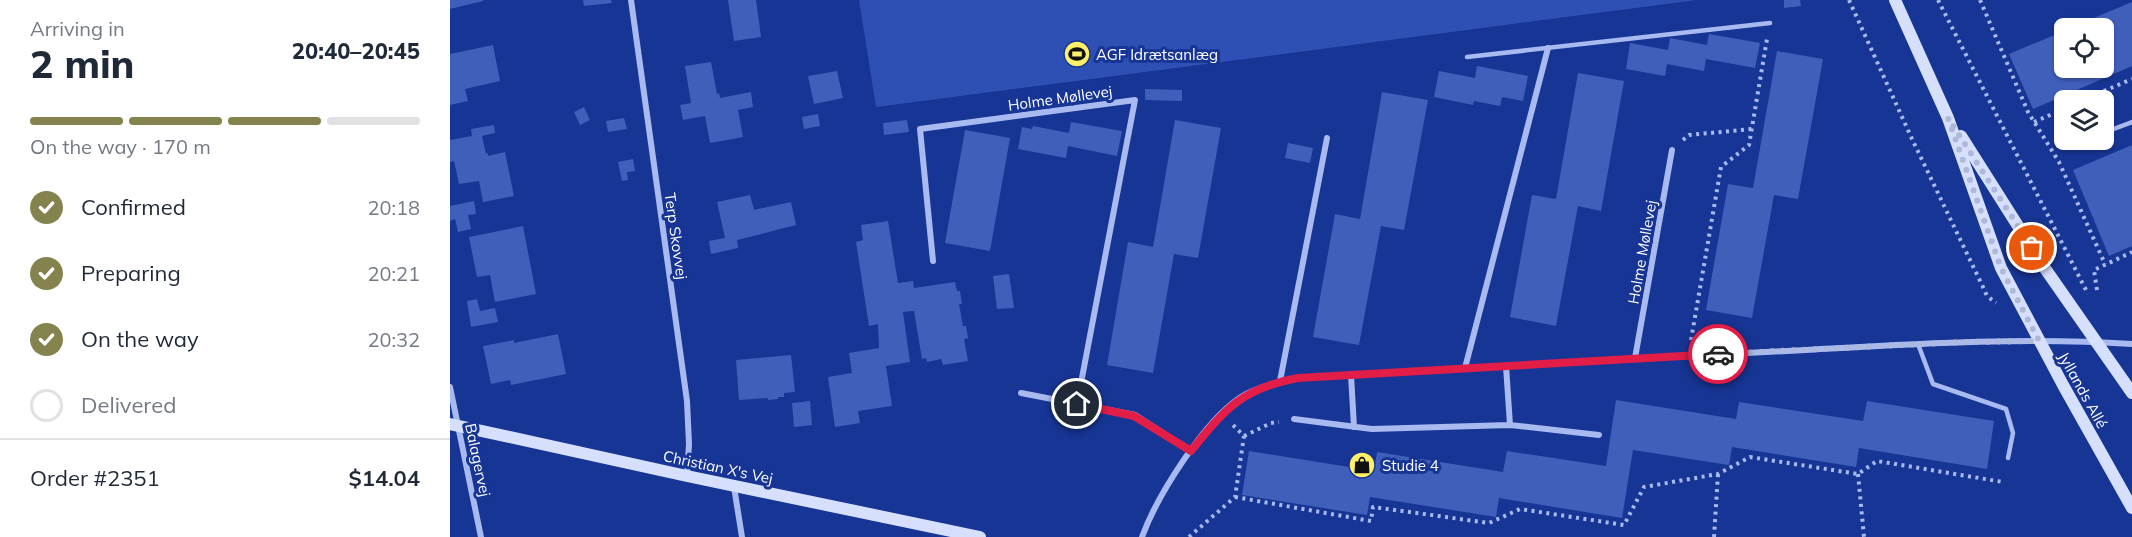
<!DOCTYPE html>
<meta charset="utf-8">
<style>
body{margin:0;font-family:Mulish,sans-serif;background:#f2f2f3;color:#1f2937;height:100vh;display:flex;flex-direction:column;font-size:22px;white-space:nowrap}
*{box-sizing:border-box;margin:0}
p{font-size:20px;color:#747a83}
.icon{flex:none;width:33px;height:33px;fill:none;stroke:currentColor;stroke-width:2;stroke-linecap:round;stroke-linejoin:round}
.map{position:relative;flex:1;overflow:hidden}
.drawer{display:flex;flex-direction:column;background:#fff;width:450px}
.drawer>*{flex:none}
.fabs{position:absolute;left:1604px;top:18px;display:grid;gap:12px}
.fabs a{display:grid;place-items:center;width:60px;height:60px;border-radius:9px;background:#fff;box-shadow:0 2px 4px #0004;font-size:30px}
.pin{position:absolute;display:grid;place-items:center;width:51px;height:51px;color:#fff;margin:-26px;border:3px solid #fff;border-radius:50%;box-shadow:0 2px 6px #0007}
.courier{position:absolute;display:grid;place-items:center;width:60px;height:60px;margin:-30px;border:4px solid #e11d48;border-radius:50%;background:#fff;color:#222;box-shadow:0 2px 8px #0007}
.overview em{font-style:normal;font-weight:800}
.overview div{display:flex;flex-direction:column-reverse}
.overview{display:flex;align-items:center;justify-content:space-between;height:102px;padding:0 30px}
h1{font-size:39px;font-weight:800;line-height:45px}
.bar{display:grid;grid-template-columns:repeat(4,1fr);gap:9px 6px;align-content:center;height:72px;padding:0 30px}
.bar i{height:8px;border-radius:4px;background:#e0e1e3}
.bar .active{background:#84834d}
.bar p{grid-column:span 4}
.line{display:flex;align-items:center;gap:15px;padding:0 30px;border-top:2px solid #e0e1e3}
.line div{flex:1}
ol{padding:0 30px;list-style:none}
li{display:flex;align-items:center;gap:18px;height:66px}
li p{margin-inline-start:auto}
li .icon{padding:6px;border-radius:50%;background:#84834d;color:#fff;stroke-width:4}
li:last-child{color:#747a83}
li i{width:33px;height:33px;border:3px solid #e0e1e3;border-radius:50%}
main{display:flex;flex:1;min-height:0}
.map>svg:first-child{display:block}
.green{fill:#2e4fb3}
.building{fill:#405fbb}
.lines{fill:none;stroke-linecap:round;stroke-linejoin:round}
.path{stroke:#a8baf0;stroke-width:4;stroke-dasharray:3 4.5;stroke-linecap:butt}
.lane{stroke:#a8baf0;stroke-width:4.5}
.street{stroke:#a8baf0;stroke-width:6}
.secondary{stroke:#d6dffb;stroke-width:12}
.done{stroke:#aeb8da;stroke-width:6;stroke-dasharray:0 10.8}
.route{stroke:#e11d48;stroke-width:8}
.labels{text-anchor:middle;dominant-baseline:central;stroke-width:6;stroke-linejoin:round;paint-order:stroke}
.poi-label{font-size:15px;fill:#fff;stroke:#173594;text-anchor:start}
.street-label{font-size:15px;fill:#fff;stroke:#173594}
</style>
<main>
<section class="drawer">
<div class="overview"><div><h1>2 min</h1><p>Arriving in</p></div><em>20:40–20:45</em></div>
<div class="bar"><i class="active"></i><i class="active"></i><i class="active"></i><i></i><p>On the way · 170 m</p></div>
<ol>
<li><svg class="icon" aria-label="check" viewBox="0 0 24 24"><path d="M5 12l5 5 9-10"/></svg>Confirmed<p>20:18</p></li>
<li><svg class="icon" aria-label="check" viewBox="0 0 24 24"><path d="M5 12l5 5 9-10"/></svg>Preparing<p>20:21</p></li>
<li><svg class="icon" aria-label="check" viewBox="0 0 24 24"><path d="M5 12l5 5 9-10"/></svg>On the way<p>20:32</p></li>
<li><i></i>Delivered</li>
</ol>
<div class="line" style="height:78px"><div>Order #2351</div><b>$14.04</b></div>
</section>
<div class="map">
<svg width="1682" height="537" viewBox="0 0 1682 537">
<rect width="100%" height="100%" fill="#173594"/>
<!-- green -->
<path class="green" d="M409 0H1247L426 107Z"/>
<!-- building -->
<path class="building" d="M0 0H33V1L0 9Z
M133 0H161L162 3 134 6Z
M278 0H306L311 37 284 41Z
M1334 0H1350L1351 6 1334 8Z
M1682 2V66L1583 109 1559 54 1614 31V68H1653V28H1620Z
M1259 34 1310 43 1305 68 1256 59 1254 71 1217 64 1215 76 1176 69 1180 43 1218 50 1220 38 1257 45Z
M43 45 50 81 15 89 18 101 0 105V54Z
M1327 51 1373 59 1348 199 1324 195 1302 318 1256 310 1278 184 1303 188Z
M261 62 267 94 269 93 270 98 301 92 303 107 288 110 293 137 260 143 255 116 233 120 230 105 241 103 235 66Z
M1027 66 1078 76 1073 101 1052 97 1050 106 1024 101 1023 105 984 97 989 71 1025 78Z
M387 71 393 98 364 104 358 76Z
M1128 73 1174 81 1151 211 1128 206 1106 326 1060 317 1082 195 1106 199Z
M695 89 732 90V101L695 100Z
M932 92 978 100 954 230 931 226 909 345 863 337 885 214 910 219Z
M134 107 140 120 130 125 124 112Z
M368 114 370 126 354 129 352 117Z
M174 118 177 129 158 132 156 121Z
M457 120 459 132 434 135 433 123Z
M725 120 771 128 748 258 724 254 703 373 657 365 678 242 703 247Z
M621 122 672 131 667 156 618 146 616 158 568 149 572 127 582 129 583 126 619 133Z
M44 125 45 133 32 136 36 154 38 153V156L55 152 64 196 33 202 29 181 9 184 4 161 0 162V140L22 136 21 129Z
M515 130 560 138 540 251 495 243Z
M838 143 863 148 860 163 835 158Z
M1682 145V246L1659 256 1623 170Z
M183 159 185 171 177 172 178 180 172 181 168 162Z
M300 195 304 210 341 202 346 225 287 240 288 248 261 254 259 241 275 238 267 202Z
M24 201 26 214 18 215 21 229 8 232 5 219 0 221V206Z
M438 221 448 283 463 281 464 288 505 282 507 291H510L512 304H509L513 326H516L518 338 514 339 518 361 493 365 491 359 477 362 476 358 472 359 464 311 453 312 460 362 436 366 442 406 408 411 410 423 385 427 378 377 402 373 399 353 429 348 428 324 419 326 406 242 413 240 411 225Z
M73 226 86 294 45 302 40 275 27 277 19 237Z
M559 274 564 308 547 309 543 276Z
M27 299 30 311 45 308 48 322 21 327 17 301Z
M108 334 116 374 61 385 60 380 41 384 33 346 64 340V343Z
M341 355 345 392 334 393V397H328V399L318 400V398L289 400 286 360Z
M1166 400 1286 419 1289 402 1413 421 1417 401 1544 421 1537 469 1409 448 1406 467 1282 447 1279 465 1183 450 1172 518 1049 498 1046 517 920 497 917 515 792 495 799 451 924 471 927 452 1053 472 1057 451 1156 466Z
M360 401 362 425 344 427 342 403Z"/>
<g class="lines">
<!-- path -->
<path class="path" d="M1399 0 1462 139 1533 287 1537 296 1546 303
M1488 0 1638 294
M1530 0 1578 112 1609 162 1655 264
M1633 100 1682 79
M1584 122 1614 109
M1233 140 1239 135 1302 129
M1647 290 1644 270 1682 252
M1241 340 1271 167 1299 145 1317 39
M794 436 821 423 829 422
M1408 474 1414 537
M785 497 921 521 923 507 1039 523 1070 509 1174 525 1194 487 1268 474 1300 457 1408 474 1427 461 1553 482
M739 537 785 497 794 436 782 424
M1264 537 1268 474"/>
<!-- lane -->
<path class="lane" d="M1017 57 1320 23
M1653 133 1682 122
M1468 344 1483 384 1556 409 1563 433 1558 458"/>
<!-- street -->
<path class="street" d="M181 0 237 401 239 444 237 476
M483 261 470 129 685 100 627 404
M1185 358 1222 150
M1056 366 1060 425
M1015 368 1098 48
M901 375 904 427
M830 381 877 138
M0 387 31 537
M571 393 685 415 741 451
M844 419 922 429 1060 425 1149 435
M284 487 292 537
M692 537C707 496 754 421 791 397 807 387 830 382 848 378 1018 368 1186 358 1356 350 1464 344 1573 337 1682 344"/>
<!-- secondary -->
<path class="secondary" d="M1445 0 1498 118 1551 268 1613 385 1682 508
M1511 136 1594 267 1682 393
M0 424 237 476 530 537"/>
</g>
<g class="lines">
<!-- done -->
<path class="done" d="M1268 354 1513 342 1589 341 1551 268 1498 118 1582 248"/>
<!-- route -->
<path class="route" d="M627 404 684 416 741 451C775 409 792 388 848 378L1268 354"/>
</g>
<!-- icons -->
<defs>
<symbol id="stadium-disc" viewBox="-11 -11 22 22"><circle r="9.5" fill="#fff167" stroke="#173594"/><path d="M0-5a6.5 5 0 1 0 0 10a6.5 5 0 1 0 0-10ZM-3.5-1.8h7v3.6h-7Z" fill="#111"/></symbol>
<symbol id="shop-disc" viewBox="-11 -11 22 22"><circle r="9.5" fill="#fff167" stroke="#173594"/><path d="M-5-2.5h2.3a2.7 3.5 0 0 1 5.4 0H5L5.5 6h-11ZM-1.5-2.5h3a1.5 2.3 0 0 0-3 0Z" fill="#111"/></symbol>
</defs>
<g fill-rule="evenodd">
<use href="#stadium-disc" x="612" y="39" width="30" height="30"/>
<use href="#shop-disc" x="897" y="450" width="30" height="30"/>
</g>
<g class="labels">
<!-- poi labels -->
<g class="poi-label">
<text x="646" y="54">AGF Idrætsanlæg</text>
<text x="932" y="465">Studie 4</text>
</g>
<!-- street labels -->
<g class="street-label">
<text transform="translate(610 98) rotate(-8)">Holme Møllevej</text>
<text transform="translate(226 236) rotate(82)">Terp Skovvej</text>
<text transform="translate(1192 252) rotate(-80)">Holme Møllevej</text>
<text transform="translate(1633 390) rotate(61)">Jyllands Allé</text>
<text transform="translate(28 460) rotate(78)">Balagervej</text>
<text transform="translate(268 467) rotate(12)">Christian X's Vej</text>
</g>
</g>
</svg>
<div class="fabs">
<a><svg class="icon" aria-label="locate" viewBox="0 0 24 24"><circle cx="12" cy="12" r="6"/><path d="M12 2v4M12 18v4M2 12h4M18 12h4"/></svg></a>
<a><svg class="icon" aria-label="layers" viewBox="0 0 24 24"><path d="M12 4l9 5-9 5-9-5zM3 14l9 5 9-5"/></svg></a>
</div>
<div class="pin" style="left:1582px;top:248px;background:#ea580c"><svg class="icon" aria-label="bag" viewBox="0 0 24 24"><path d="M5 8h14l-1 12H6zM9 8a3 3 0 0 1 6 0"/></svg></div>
<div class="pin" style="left:627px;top:404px;background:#1f2937"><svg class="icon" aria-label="home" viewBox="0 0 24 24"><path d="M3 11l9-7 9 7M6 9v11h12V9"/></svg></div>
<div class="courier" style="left:1268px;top:354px"><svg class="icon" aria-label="car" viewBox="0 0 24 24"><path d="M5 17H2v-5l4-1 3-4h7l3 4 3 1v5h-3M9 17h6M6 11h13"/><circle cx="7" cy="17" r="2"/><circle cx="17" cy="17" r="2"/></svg></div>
</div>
</main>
